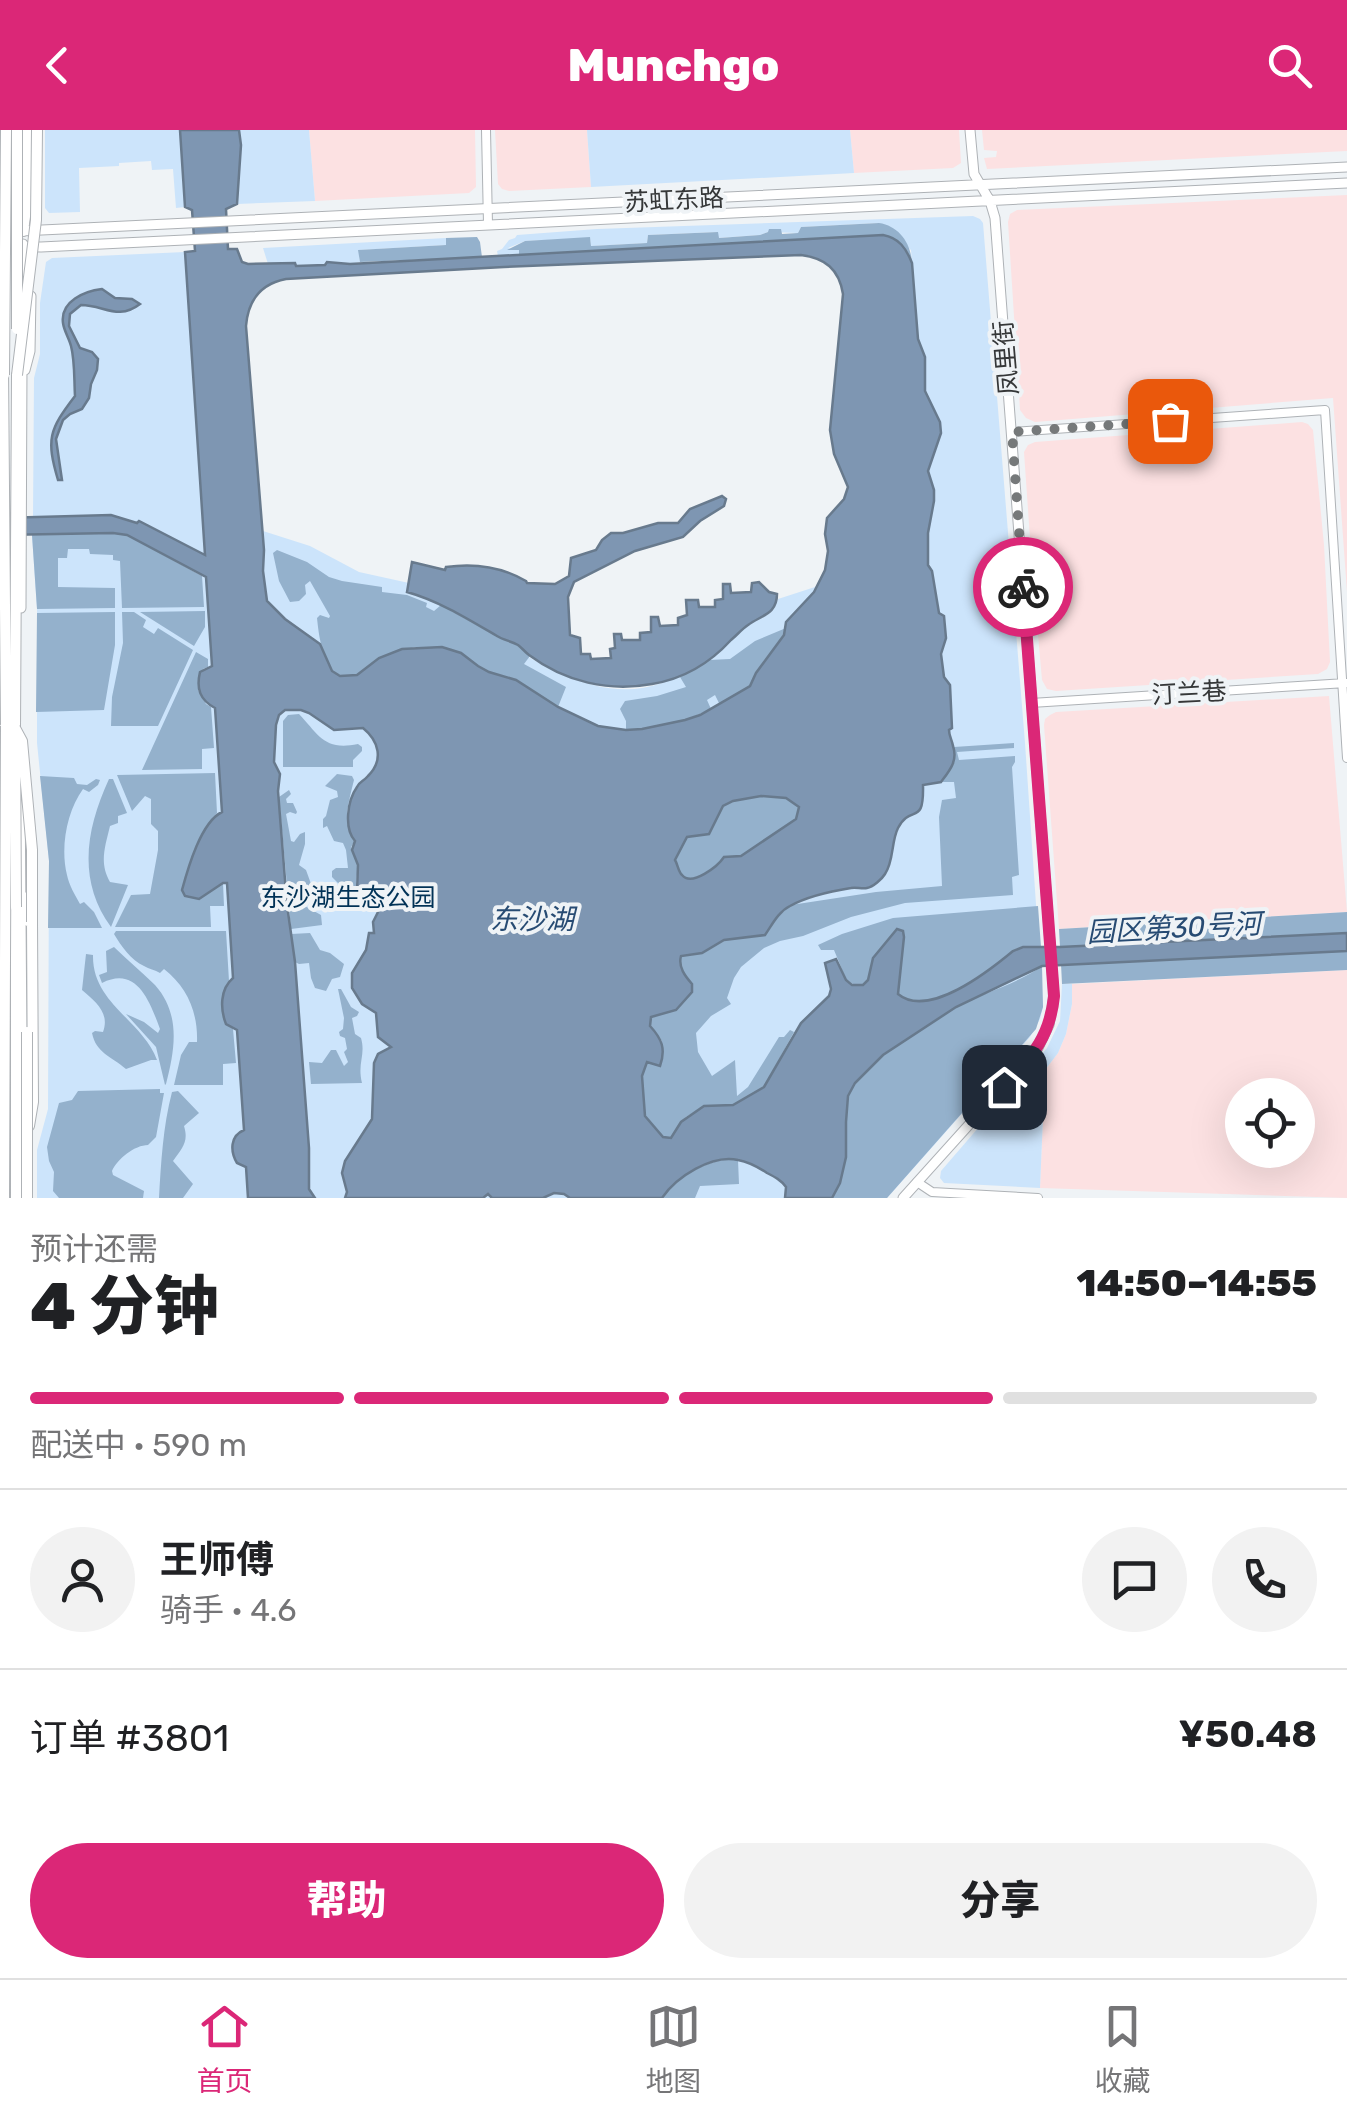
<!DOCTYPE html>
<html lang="zh">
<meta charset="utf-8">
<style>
body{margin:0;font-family:Rubik,"Noto Sans SC",sans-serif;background:#f2f2f2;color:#202124;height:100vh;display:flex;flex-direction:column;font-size:38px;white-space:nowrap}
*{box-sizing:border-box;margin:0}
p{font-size:32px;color:#757577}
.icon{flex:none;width:55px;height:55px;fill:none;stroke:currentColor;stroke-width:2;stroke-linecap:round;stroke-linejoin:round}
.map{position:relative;height:1068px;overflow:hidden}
.details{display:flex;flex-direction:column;background:#fff;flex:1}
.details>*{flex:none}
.buttons{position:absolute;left:1225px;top:948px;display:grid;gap:20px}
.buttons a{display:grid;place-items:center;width:90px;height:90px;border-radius:50%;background:#fff;box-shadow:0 10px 40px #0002;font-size:50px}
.pin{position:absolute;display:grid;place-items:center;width:85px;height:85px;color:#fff;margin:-42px;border-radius:20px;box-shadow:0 5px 15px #0006}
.courier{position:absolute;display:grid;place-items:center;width:100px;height:100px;margin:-50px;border:8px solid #db2777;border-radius:50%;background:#fff;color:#222;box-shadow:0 2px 12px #0007}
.headline em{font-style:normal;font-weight:800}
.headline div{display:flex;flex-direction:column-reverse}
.headline{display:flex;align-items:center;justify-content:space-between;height:170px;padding:0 30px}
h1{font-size:65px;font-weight:800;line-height:75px}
.bar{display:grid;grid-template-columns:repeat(4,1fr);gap:15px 10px;align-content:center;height:120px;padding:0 30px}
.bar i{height:12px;border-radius:8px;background:#e0e0e0}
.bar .selected{background:#db2777}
.bar p{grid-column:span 4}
.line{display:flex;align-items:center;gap:25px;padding:0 30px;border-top:2px solid #e0e0e0}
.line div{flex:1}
.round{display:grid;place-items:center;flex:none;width:105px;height:105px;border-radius:52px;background:#f2f2f2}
.action{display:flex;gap:20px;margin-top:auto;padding:20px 30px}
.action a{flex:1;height:115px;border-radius:60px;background:#db2777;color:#fff;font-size:40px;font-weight:800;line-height:115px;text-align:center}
.action a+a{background:#f2f2f2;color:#202124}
header{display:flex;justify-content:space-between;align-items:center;height:130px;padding:0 30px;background:#db2777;color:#fff;font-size:45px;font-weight:800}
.menu{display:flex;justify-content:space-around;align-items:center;height:140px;border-top:2px solid #e0e0e0;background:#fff;font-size:28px;color:#757577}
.menu a{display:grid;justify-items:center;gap:5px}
.menu .selected{color:#db2777}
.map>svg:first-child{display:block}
.industrial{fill:#fce1e2;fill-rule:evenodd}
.green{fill:#cce4fb}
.forest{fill:#94b1cc}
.water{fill:#7e96b2;stroke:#687a8d;stroke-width:2.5;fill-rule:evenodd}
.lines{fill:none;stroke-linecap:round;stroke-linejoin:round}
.secondary-casing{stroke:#aeb2b6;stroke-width:10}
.primary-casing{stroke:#aeb2b6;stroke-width:11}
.highway-casing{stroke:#aeb2b6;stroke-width:12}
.secondary{stroke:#fff;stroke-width:8}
.primary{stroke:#fff;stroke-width:9}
.highway{stroke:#fff;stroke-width:10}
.highway-bridge-casing{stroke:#aeb2b6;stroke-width:12;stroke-linecap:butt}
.highway-bridge{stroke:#fff;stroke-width:10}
.done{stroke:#76797a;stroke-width:10;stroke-dasharray:0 18}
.route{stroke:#db2777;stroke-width:12}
.labels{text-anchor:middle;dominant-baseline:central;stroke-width:8;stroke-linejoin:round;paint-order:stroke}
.street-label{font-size:25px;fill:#353738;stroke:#eff3f6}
.park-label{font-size:25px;fill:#013256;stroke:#eff3f6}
.water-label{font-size:28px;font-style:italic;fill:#274b73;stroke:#eff3f6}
</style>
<header><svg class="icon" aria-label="back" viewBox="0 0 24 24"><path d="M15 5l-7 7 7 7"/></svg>Munchgo<svg class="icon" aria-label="search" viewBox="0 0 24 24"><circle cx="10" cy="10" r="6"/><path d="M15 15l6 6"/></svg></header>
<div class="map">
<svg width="1347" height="1068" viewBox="0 0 1347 1068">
<rect width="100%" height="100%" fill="#eff3f6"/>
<!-- industrial -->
<path class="industrial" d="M309 0H475L476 57 469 63 315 71Z
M495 0H587L591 57 509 61 502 59 498 54Z
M850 0H959L961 33 953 38 854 43Z
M982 0H1347V21L987 39 984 28 996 27 997 21 984 20Z
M1347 65V462L1333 268 1035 292 1026 288 1020 280 1008 92 1010 84 1017 80Z
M1302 292 1308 294 1313 300 1324 415 1330 532 1327 539 1318 544 1056 561 1047 559 1042 550 1032 437 1024 322 1028 315 1035 312Z
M1329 566 1347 782 1059 799 1044 595 1045 589 1050 585 1056 582Z
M1347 840V1068L1040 1058 1045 940 1058 923 1066 904 1072 874V854ZM1242 965H1298V1020H1242Z"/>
<!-- green -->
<path class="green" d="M45 0H180L185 77 176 78 173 39 152 40 151 31 119 33V36L79 38 80 82 49 83 45 78Z
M239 0H309L315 71 237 74 241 15Z
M587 0H850L854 43 591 57Z
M973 86 980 89 983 93 1025 613 1043 877 1040 889 1030 907 887 1068H37V1020L48 979 49 731 37 613V479L32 405 206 447 263 401 310 416 359 442 409 453 408 462C488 486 572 585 662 553 678 547 694 535 709 527 723 519 732 508 744 497 753 491 763 489 771 482 776 477 775 476 778 469L815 457 821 451 918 209 911 120 879 93 801 97 798 103 768 102 760 105 718 108 717 102 648 105 647 113 591 116 590 108 525 111 508 118 519 120V125L498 126 497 121 502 119 509 110 515 108 517 105 597 99Z
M446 108V115L359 120 360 132 350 134 328 132 325 135 296 136 294 133 268 134 263 118Z
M185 122 205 426 139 391 137 393 110 385 33 387 34 248 40 224V173L46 132 52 128Z
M1062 854H1072V874L1066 904 1058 923 1045 940 1040 1058 944 1053 940 1048 941 1041 1047 918 1060 891Z"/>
<!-- forest -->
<path class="forest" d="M879 93C899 96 911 113 912 133 906 118 899 108 883 105L519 125V120H507L525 111 590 107 591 116 647 113 648 105 718 102 719 108 760 105 768 102 769 99H781L782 104 798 103 801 97Z
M477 107 480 112 482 127 360 132 358 120 446 115V108Z
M113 403 127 405 202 446 204 477 122 478 120 431 113 430V425L90 424 89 419H68L67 428H58V457L115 458V478L37 479 32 405Z
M277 420 307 432 329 447 342 451 382 457V462L407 465 427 473 426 477 434 481 441 475 502 509 516 514 530 526 524 534 566 557 558 577 516 550 489 542 477 536 461 523 442 517H414L352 547 335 544C322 529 319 507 317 488L320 485 329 488 330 486 310 451 305 455 306 464 299 471 290 472 279 451 273 423Z
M205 481V497L194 516 140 482Z
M115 482V515L104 580 36 582 37 483Z
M122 482H134L146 490 143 497 154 504 158 498 193 520 158 596H111L112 567 123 513Z
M786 498 783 505 756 543 750 556 720 575 715 565 707 570 711 579C684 592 656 599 626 600V591L620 579 625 571 657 566 686 557 680 547 709 530 730 529 755 511Z
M196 522 208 529V537L203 539 198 560 206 574 211 577 214 618 202 619V639L142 640Z
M299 584C319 605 324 621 358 614L362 617V621L353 630V637H283V591L288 585Z
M1014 613V618L957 622 959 630 1015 626V632L1012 637 1019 745 1012 747 1013 765 905 773 851 787 803 806 780 811 764 818 741 837 734 848 727 868 731 874 711 886 696 903 698 922 712 946 735 930 737 966 748 957 779 907H784L790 900 794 902 764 957 733 975 704 976 686 987 671 1008 663 1007 645 985 642 946 647 932 662 930V911L650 896 651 887 676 880 692 854C685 846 678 837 681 826L724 810 764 805 778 786 791 775 876 762 942 756 939 687 942 670 956 668 954 652H941L954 634V617Z
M215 643 217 683 206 697 195 720 212 761 223 753 224 776H210L211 797H115L131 765 150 764 158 720V701L151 694V669L145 666 132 681 117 645Z
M337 644 352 646 354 650C349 671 341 694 355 711L351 717 358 735 356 753 378 775 379 783 363 777 359 772 355 773 357 777 354 778 345 760 332 747V741L336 738H348L346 720 343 713 334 711 327 696 323 698V689L326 686 330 670 338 667 337 661 325 656Z
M40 646 74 648 77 654 87 655 96 649 100 650 98 655 89 662 83 659C67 681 60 717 67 745 69 755 75 765 80 774L84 772 94 782 102 798H48L49 731Z
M109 649H113L127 683 118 686V693L110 696C105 717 99 733 110 752L128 755 111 797C77 750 86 699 109 649Z
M289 660 291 664 286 669 287 673H293L297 682 296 684 290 682 286 684 291 711 294 712 300 704 305 702V714L299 735 306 740 315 765 303 768V775L321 785 322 795 291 799 279 667Z
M761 666 786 668 799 677 796 689 741 726 724 727C717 736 692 757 682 745 678 741 678 734 675 729L687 707 689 705C715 708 712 691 723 676L733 671Z
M1038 776 1041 817H1023L1013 821C989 841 928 890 898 864L904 807 873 828C870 840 871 853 857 857L846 849 834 820H821L818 815 842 804 893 788Z
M1347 782V803L1060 817 1059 799Z
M116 801H226L229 851 224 859 226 894 233 899 236 933 223 934V955H174L181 925 189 912H197C198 882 187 857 164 839L160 843C155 840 149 839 144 836 131 830 121 816 114 804Z
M310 803 320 820 330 823 344 834 340 847 332 849 326 861 315 858 311 848 309 833 299 834 295 832 291 804Z
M114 817C127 830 142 842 155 855 181 884 175 920 166 954L165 955 156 917 126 884 144 892 158 903 160 899C150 872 137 835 102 853L99 845 107 842 106 821Z
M1347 821V840L1062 854 1061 834Z
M86 824 93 825C92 873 142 890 157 930H151L126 939C111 926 96 923 92 903L95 901 103 902C110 883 96 872 82 860Z
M1042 836 1043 877 1036 899 887 1068H832C838 1053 845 1041 846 1024 847 1004 842 982 850 962 860 934 930 890 958 876 985 862 1017 854 1042 836Z
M338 859H341L351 877 359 882 357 886 352 888 355 904 361 908C366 925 357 933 362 953L311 954 309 932 322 933 331 920H336L344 936 348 932 344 922 347 919 345 908 340 906 339 902 343 899 344 888Z
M160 959V963H164L156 1007 148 1015C135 1015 117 1029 112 1041L113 1045 144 1061 143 1068H59L53 1061 54 1042 49 1031 47 1017 59 973 72 970 78 961Z
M178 961 199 983 184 996C189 1012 182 1018 173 1031L193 1054 183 1068H159C161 1033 163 996 172 962Z
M722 1030H738L739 1054 700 1056 695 1068H662C676 1048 699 1035 722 1030Z"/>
<!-- water -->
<path class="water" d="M180 0H239L241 15 237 74 226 79 228 119H237L242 132 248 134 295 133 296 136 325 135 327 132 350 134 883 105C899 108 906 118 912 133L918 209 925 227V261L940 292 941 303 928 341 934 360V371L928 403V435L932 441 939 483 944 486 946 508 941 524 944 547 950 555 952 598 949 600C949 606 952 610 953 616 958 631 950 640 941 652L923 655C924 698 911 673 898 698 891 712 894 731 885 744 882 749 873 757 867 758 862 759 856 757 851 758 832 761 808 766 790 776 778 782 772 795 765 805L724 810 702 823 681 826C678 837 685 846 692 854V862L676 880 651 887 650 896C662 909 666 919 660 936L647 932 642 946 645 986 663 1007 671 1008 681 992 704 976 733 975 764 957 801 893 829 866 831 859 825 833 836 829 846 850 852 855H863L868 850 873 828 897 799 903 801 904 807 898 864C928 889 989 841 1013 821L1023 817H1060L1347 803V821L1042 836 956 877 883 925 855 953 848 966 846 992V1027L840 1053 832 1068H785L786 1057C781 1050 775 1047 767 1043 758 1037 749 1032 738 1030 712 1024 676 1047 662 1068H570L564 1064 554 1063 543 1068H492L488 1064 483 1068H345L347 1062 342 1043 345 1031 372 989 374 933 378 924 391 917 378 907 376 883 362 874 352 858V843L366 820 369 803H374L373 792 379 780 374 770 362 767 357 762 358 735 352 720 355 711C344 699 347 671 357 657 360 651 363 652 368 646 384 630 379 611 363 598L334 600 309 583 301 580H285L279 585 276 595 274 632 280 644 278 661 287 775 295 832 309 1018V1059L315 1068H248L246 1037 237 1033C230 1021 230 1006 244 1000L237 900 226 894C220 879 220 859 233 848L227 753H223L199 769 185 766 182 760C188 738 201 692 222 682L215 578C200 570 196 559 200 542L212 536 206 447 127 405 113 403 0 405V388L111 385 137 393 139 391 205 425 185 122 195 121 192 80 185 77ZM801 125C825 128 839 139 843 164L830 300 834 324 848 357 844 369 827 388 825 404 828 421 825 440 814 462 786 492 784 505 756 543 750 556 700 585 685 590 642 599 626 600 598 596 558 577 516 550 489 542 478 536 461 523 442 517 402 519 379 528 357 545 340 546 332 541 320 514 285 489 267 471 263 441 264 420 246 196C248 171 260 154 286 149L504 137ZM761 666 786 668 799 677 796 689 741 726 724 727C718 736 692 757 682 745 678 741 678 735 675 730L687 707 709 704 723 676 733 671Z
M102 159 115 168 132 169 140 174C118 191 104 175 81 175L70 184 69 196 80 218 92 222 98 229 97 240 91 254 89 268 82 279 70 284 63 290 56 309 62 350H58C46 309 49 300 75 266 74 250 75 231 71 216 69 208 64 201 63 193 60 171 85 161 102 159Z
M722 366 726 369 724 376 700 391 683 407 635 421 574 452 568 467 570 505 580 508 581 524H590L591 529 611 528 610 519 615 518 614 504H621L622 510H640V503L651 502V487H658L660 496 678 495V488L687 485 686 470H698L699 477H715V470L723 469V454H730L731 463 751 462 752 453 759 452 769 462 777 464C777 484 762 485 748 495 742 499 737 505 731 510 710 533 683 549 652 554 609 562 565 552 529 525 525 522 522 518 518 515 511 511 503 510 497 506 468 489 439 471 407 462L412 432 445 440 446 437C474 433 502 437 526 451L527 453 555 454 569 446 571 428 596 420 602 410 611 403H623L658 393H678L690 379Z"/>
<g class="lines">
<defs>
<path id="secondary" d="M486 0 488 94
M1012 302 1325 280 1347 628
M1031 573 1346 553
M917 1052 932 1062 1038 1068"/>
<path id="primary" d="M0 102 1347 37
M23 114V168
M0 116 41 117 1347 53
M25 240 30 221 31 166
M21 478 22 234
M20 654 22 913
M903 1068 1038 918 1049 895 1054 866 995 88 990 71 974 44 970 0"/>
<path id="highway" d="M23 101 27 72V0
M15 598 17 245
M0 605 6 596 3 238
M22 766 28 791
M16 777V1068
M29 996 33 972 32 792"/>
</defs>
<!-- secondary casing -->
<use href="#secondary" class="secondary-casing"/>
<!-- primary casing -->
<use href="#primary" class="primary-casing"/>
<!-- highway casing -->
<use href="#highway" class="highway-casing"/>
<!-- secondary -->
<use href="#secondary" class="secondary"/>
<!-- primary -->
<use href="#primary" class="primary"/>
<!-- highway -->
<use href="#highway" class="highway"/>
<defs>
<path id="highway-bridge" d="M17 0V199
M4 245 6 0
M17 245 36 90 37 0
M15 598 22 611 32 720V792
M15 604 16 777
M4 1068 6 596
M27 1068V902"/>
</defs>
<!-- highway-bridge casing -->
<use href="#highway-bridge" class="highway-bridge-casing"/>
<!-- highway-bridge -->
<use href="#highway-bridge" class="highway-bridge"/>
</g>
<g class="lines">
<!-- done -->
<path class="done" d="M1023 457 1012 302 1170 291"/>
<!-- route -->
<path class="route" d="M1004 957C1031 927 1050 908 1054 866L1023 457"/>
</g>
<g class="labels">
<!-- street labels -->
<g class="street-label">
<text transform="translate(674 70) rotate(-3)">苏虹东路</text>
<text transform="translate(1006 228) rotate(-95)">凤里街</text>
<text transform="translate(1189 563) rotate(-3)">汀兰巷</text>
</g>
<!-- park labels -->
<g class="park-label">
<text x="348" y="767">东沙湖生态公园</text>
</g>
<!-- water labels -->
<g class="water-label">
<text x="532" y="789">东沙湖</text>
<text transform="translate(1174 798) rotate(-3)">园区第30号河</text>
</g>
</g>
</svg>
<div class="buttons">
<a><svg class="icon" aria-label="locate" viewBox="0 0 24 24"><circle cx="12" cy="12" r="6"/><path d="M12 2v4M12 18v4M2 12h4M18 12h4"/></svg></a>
</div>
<div class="pin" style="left:1170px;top:291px;background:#ea580c"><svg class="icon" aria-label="bag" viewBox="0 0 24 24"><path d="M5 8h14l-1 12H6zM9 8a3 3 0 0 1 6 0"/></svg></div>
<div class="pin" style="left:1004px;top:957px;background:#1f2937"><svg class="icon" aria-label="home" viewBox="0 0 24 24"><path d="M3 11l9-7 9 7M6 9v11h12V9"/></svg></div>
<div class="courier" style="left:1023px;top:457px"><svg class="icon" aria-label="bike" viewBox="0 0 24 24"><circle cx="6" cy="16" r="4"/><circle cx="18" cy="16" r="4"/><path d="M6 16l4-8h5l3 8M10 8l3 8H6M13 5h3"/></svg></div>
</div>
<section class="details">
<div class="headline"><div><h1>4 分钟</h1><p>预计还需</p></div><em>14:50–14:55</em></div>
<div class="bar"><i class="selected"></i><i class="selected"></i><i class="selected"></i><i></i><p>配送中 · 590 m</p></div>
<div class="line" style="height:180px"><a class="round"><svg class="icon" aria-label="person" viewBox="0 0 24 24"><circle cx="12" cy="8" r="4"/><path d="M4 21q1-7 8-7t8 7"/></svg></a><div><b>王师傅</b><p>骑手 · 4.6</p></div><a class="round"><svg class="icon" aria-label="chat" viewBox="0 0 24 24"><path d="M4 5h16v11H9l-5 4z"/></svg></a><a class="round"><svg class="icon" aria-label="phone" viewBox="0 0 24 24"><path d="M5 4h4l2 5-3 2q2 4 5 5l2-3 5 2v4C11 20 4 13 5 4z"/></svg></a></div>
<div class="line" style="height:130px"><div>订单 #3801</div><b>¥50.48</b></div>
<div class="action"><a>帮助</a><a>分享</a></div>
</section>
<nav class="menu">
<a class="selected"><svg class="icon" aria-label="home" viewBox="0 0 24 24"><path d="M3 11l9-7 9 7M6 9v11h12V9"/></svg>首页</a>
<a><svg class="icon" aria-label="map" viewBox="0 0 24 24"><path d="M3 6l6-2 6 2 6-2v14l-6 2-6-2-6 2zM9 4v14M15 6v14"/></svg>地图</a>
<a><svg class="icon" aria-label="saved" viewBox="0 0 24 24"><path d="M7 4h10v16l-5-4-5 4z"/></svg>收藏</a>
</nav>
